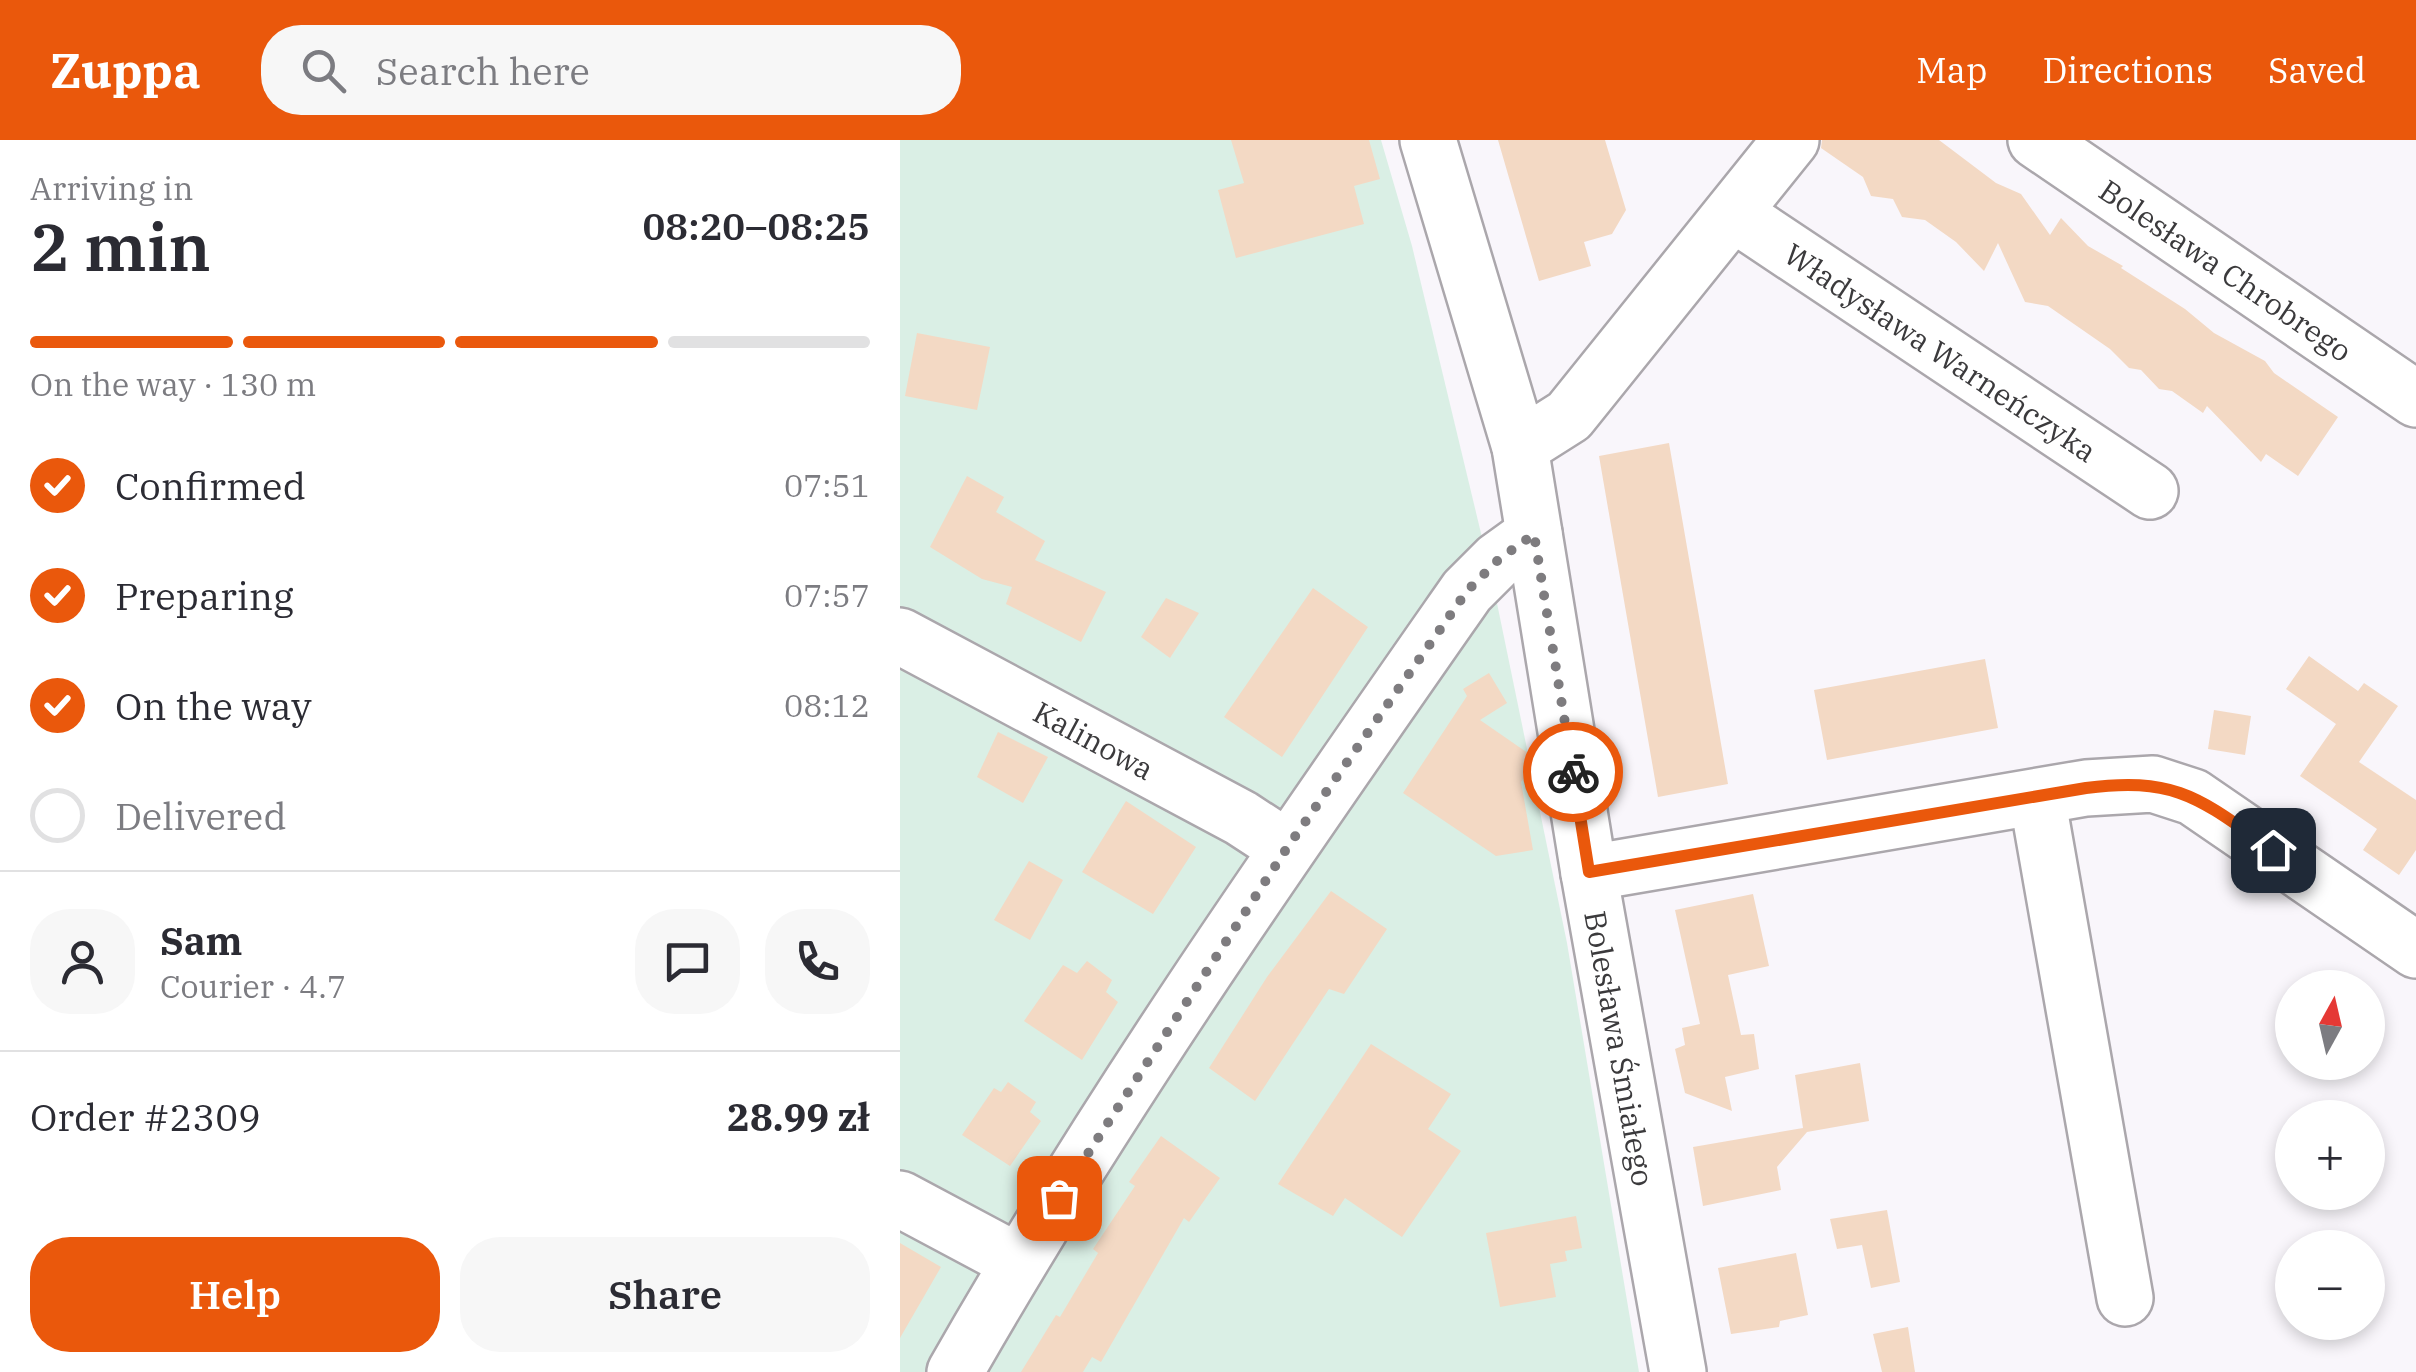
<!DOCTYPE html>
<meta charset="utf-8">
<style>
body{margin:0;font-family:"IBM Plex Serif",serif;background:#f7f7f7;color:#2b2b33;height:100vh;display:flex;flex-direction:column;font-size:38px;white-space:nowrap}
*{box-sizing:border-box;margin:0}
p{font-size:32px;color:#7c7c81}
.icon{flex:none;width:55px;height:55px;fill:none;stroke:currentColor;stroke-width:2;stroke-linecap:round;stroke-linejoin:round}
.map{position:relative;flex:1;overflow:hidden}
.panel{display:flex;flex-direction:column;background:#fff;width:900px}
.panel>*{flex:none}
.needle{width:65px;rotate:8deg}
.buttons{position:absolute;left:1375px;top:830px;display:grid;gap:20px}
.buttons a{display:grid;place-items:center;width:110px;height:110px;border-radius:50%;background:#fff;box-shadow:0 5px 15px #0003;font-size:50px}
.pin{position:absolute;display:grid;place-items:center;width:85px;height:85px;color:#fff;margin:-42px;border-radius:20px;box-shadow:0 5px 15px #0006}
.courier{position:absolute;display:grid;place-items:center;width:100px;height:100px;margin:-50px;border:8px solid #ea580c;border-radius:50%;background:#fff;color:#222;box-shadow:0 2px 12px #0007}
.summary em{font-style:normal;font-weight:600}
.summary div{display:flex;flex-direction:column-reverse}
.summary{display:flex;align-items:center;justify-content:space-between;height:170px;padding:0 30px}
h1{font-size:65px;font-weight:600;line-height:75px}
.bar{display:grid;grid-template-columns:repeat(4,1fr);gap:15px 10px;align-content:center;height:120px;padding:0 30px}
.bar i{height:12px;border-radius:8px;background:#e1e1e2}
.bar .current{background:#ea580c}
.bar p{grid-column:span 4}
.line{display:flex;align-items:center;gap:25px;padding:0 30px;border-top:2px solid #e1e1e2}
.line div{flex:1}
.round{display:grid;place-items:center;flex:none;width:105px;height:105px;border-radius:40px;background:#f7f7f7}
ol{padding:0 30px;list-style:none}
li{display:flex;align-items:center;gap:30px;height:110px}
li p{margin-inline-start:auto}
li .icon{padding:10px;border-radius:50%;background:#ea580c;color:#fff;stroke-width:4}
li:last-child{color:#7c7c81}
li i{width:55px;height:55px;border:5px solid #e1e1e2;border-radius:50%}
.primary-button{display:flex;gap:20px;margin-top:auto;padding:20px 30px}
.primary-button a{flex:1;height:115px;border-radius:40px;background:#ea580c;color:#fff;font-size:40px;font-weight:600;line-height:115px;text-align:center}
.primary-button a+a{background:#f7f7f7;color:#2b2b33}
header{display:flex;align-items:center;gap:60px;box-sizing:border-box;height:140px;padding:0 50px;background:#ea580c;color:#fff}
header strong{font-size:48px}
nav{display:flex;gap:55px;margin-inline-start:auto;font-size:35px}
.search{width:700px;height:90px;background:#f7f7f7;display:flex;align-items:center;gap:25px;box-sizing:border-box;padding:0 35px;border-radius:40px;color:#7c7c81;font-size:38px}
main{display:flex;flex:1;min-height:0}
.map>svg:first-child{display:block}
.green{fill:#daefe5}
.building{fill:#f3d9c4}
.lines{fill:none;stroke-linecap:round;stroke-linejoin:round}
.minor-casing{stroke:#aba7ac;stroke-width:60}
.minor{stroke:#fff;stroke-width:55}
.done{stroke:#7e7c7f;stroke-width:10;stroke-dasharray:0 18}
.route{stroke:#ea580c;stroke-width:12}
.labels{text-anchor:middle;dominant-baseline:central;stroke-width:8;stroke-linejoin:round;paint-order:stroke}
.street-label{font-size:30px;fill:#3b3a3c;stroke:#f9f6fb}
</style>
<header>
<strong>Zuppa</strong>
<div class="search"><svg class="icon" aria-label="search" viewBox="0 0 24 24"><circle cx="10" cy="10" r="6"/><path d="M15 15l6 6"/></svg>Search here</div>
<nav><a>Map</a><a>Directions</a><a>Saved</a></nav>
</header>
<main>
<section class="panel">
<div class="summary"><div><h1>2 min</h1><p>Arriving in</p></div><em>08:20–08:25</em></div>
<div class="bar"><i class="current"></i><i class="current"></i><i class="current"></i><i></i><p>On the way · 130 m</p></div>
<ol>
<li><svg class="icon" aria-label="check" viewBox="0 0 24 24"><path d="M5 12l5 5 9-10"/></svg>Confirmed<p>07:51</p></li>
<li><svg class="icon" aria-label="check" viewBox="0 0 24 24"><path d="M5 12l5 5 9-10"/></svg>Preparing<p>07:57</p></li>
<li><svg class="icon" aria-label="check" viewBox="0 0 24 24"><path d="M5 12l5 5 9-10"/></svg>On the way<p>08:12</p></li>
<li><i></i>Delivered</li>
</ol>
<div class="line" style="height:180px"><a class="round"><svg class="icon" aria-label="person" viewBox="0 0 24 24"><circle cx="12" cy="8" r="4"/><path d="M4 21q1-7 8-7t8 7"/></svg></a><div><b>Sam</b><p>Courier · 4.7</p></div><a class="round"><svg class="icon" aria-label="chat" viewBox="0 0 24 24"><path d="M4 5h16v11H9l-5 4z"/></svg></a><a class="round"><svg class="icon" aria-label="phone" viewBox="0 0 24 24"><path d="M5 4h4l2 5-3 2q2 4 5 5l2-3 5 2v4C11 20 4 13 5 4z"/></svg></a></div>
<div class="line" style="height:130px"><div>Order #2309</div><b>28.99 zł</b></div>
<div class="primary-button"><a>Help</a><a>Share</a></div>
</section>
<div class="map">
<svg width="1516" height="1232" viewBox="0 0 1516 1232">
<rect width="100%" height="100%" fill="#f9f6fb"/>
<!-- green -->
<path class="green" d="M0 0H481L512 106 592 439 667 803 739 1232H0Z"/>
<!-- building -->
<path class="building" d="M331 0H469L480 39 454 46 464 84 336 118 318 50 344 43Z
M598 0H705L726 70 712 94 684 102 691 126 639 141Z
M922 0H1039L1096 43 1121 54 1150 95 1161 78 1188 106 1223 126 1221 128 1285 169 1314 193 1365 221 1374 233 1438 277 1398 336 1366 314 1361 322 1307 266 1303 273 1272 251 1259 249 1241 230 1229 228 1210 209 1148 166 1125 162 1098 103 1084 131 1056 102 1025 80 1002 77 993 59 971 56 963 37 921 8Z
M17 193 90 207 77 270 5 256Z
M769 303 828 644 758 657 699 316Z
M67 336 104 357 96 372 145 401 135 420 206 452 181 502 106 464 112 447 82 439 30 407Z
M413 448 468 487 382 617 324 577Z
M266 458 299 473 270 518 241 497Z
M1409 516 1458 551 1464 543 1498 566 1459 622 1516 660V710L1499 735 1463 710 1477 689 1400 636 1436 584 1386 549Z
M1085 519 1098 588 927 620 914 550Z
M589 533 607 563 580 580 628 613 630 629 621 642 633 710 596 716 503 653 567 556 563 549Z
M1314 570 1351 576 1345 615 1308 609Z
M98 592 148 617 123 663 77 637Z
M226 661 296 707 253 774 182 732Z
M129 721 163 740 130 800 94 780Z
M431 751 487 789 444 854 429 849 355 961 309 928 367 837Z
M853 754 869 826 828 835 841 895 854 894 859 929 825 937 832 971 785 953 775 909 785 905 782 888 800 884 775 770Z
M187 821 212 840 206 852 218 862 182 920 124 881 163 825 177 833Z
M471 904 551 954 528 989 561 1011 502 1097 445 1058 433 1076 378 1044Z
M960 923 969 981 907 992 877 1027 881 1050 803 1066 793 1007 903 988 895 935Z
M108 942 136 962 130 972 141 981 110 1026 62 995 94 948 101 952Z
M261 996 320 1038 289 1082 284 1078 201 1222 192 1217 183 1232H121L156 1175 160 1177 198 1113 193 1109 235 1046 229 1042Z
M987 1070 1000 1142 971 1148 962 1105 937 1109 930 1079Z
M676 1076 682 1108 665 1111 667 1121 650 1124 656 1157 600 1167 586 1093Z
M0 1103 41 1127 0 1198Z
M896 1113 908 1175 880 1181 879 1187 831 1194 818 1128Z
M1008 1187 1015 1232H982L973 1194Z"/>
<g class="lines">
<defs>
<g id="minor">
<path id="s1" d="M528 0 620 307 689 733 778 1232"/>
<path id="s2" d="M1136 0 1516 259"/>
<path id="s3" d="M833 73 1250 351"/>
<path d="M620 307 669 276 891 0"/>
<path id="s4" d="M0 496 341 678 387 708"/>
<path d="M1137 657 1225 1158"/>
<path d="M689 733 1186 648 1253 644 1293 657 1516 810"/>
<path d="M0 1059 118 1122"/>
<path d="M55 1232C209 962 389 706 567 451L598 420 634 394"/>
</g>
</defs>
<!-- minor casing -->
<use href="#minor" class="minor-casing"/>
<!-- minor -->
<use href="#minor" class="minor"/>
</g>
<g class="lines">
<!-- done -->
<path class="done" d="M159 1058 387 708 567 451 598 420 634 394 673 632"/>
<!-- route -->
<path class="route" d="M673 632 689 732 1186 648C1278 636 1301 660 1373 710"/>
</g>
<g class="labels">
<!-- street labels -->
<g class="street-label">
<text stroke="none"><textPath href="#s2" startOffset="230">Bolesława Chrobrego</textPath></text>
<text stroke="none"><textPath href="#s3" startOffset="250">Władysława Warneńczyka</textPath></text>
<text stroke="none"><textPath href="#s4" startOffset="220">Kalinowa</textPath></text>
<text stroke="none"><textPath href="#s1" startOffset="930">Bolesława Śmiałego</textPath></text>
</g>
</g>
</svg>
<div class="buttons">
<a><svg class="needle" viewBox="-14 -14 28 28"><path d="M0-13l5 13h-10z" fill="#e53935"/><path d="M0 13l5-13h-10z" fill="#7c7c81"/></svg></a>
<a>+</a>
<a>−</a>
</div>
<div class="pin" style="left:159px;top:1058px;background:#ea580c"><svg class="icon" aria-label="bag" viewBox="0 0 24 24"><path d="M5 8h14l-1 12H6zM9 8a3 3 0 0 1 6 0"/></svg></div>
<div class="pin" style="left:1373px;top:710px;background:#1f2937"><svg class="icon" aria-label="home" viewBox="0 0 24 24"><path d="M3 11l9-7 9 7M6 9v11h12V9"/></svg></div>
<div class="courier" style="left:673px;top:632px"><svg class="icon" aria-label="bike" viewBox="0 0 24 24"><circle cx="6" cy="16" r="4"/><circle cx="18" cy="16" r="4"/><path d="M6 16l4-8h5l3 8M10 8l3 8H6M13 5h3"/></svg></div>
</div>
</main>
